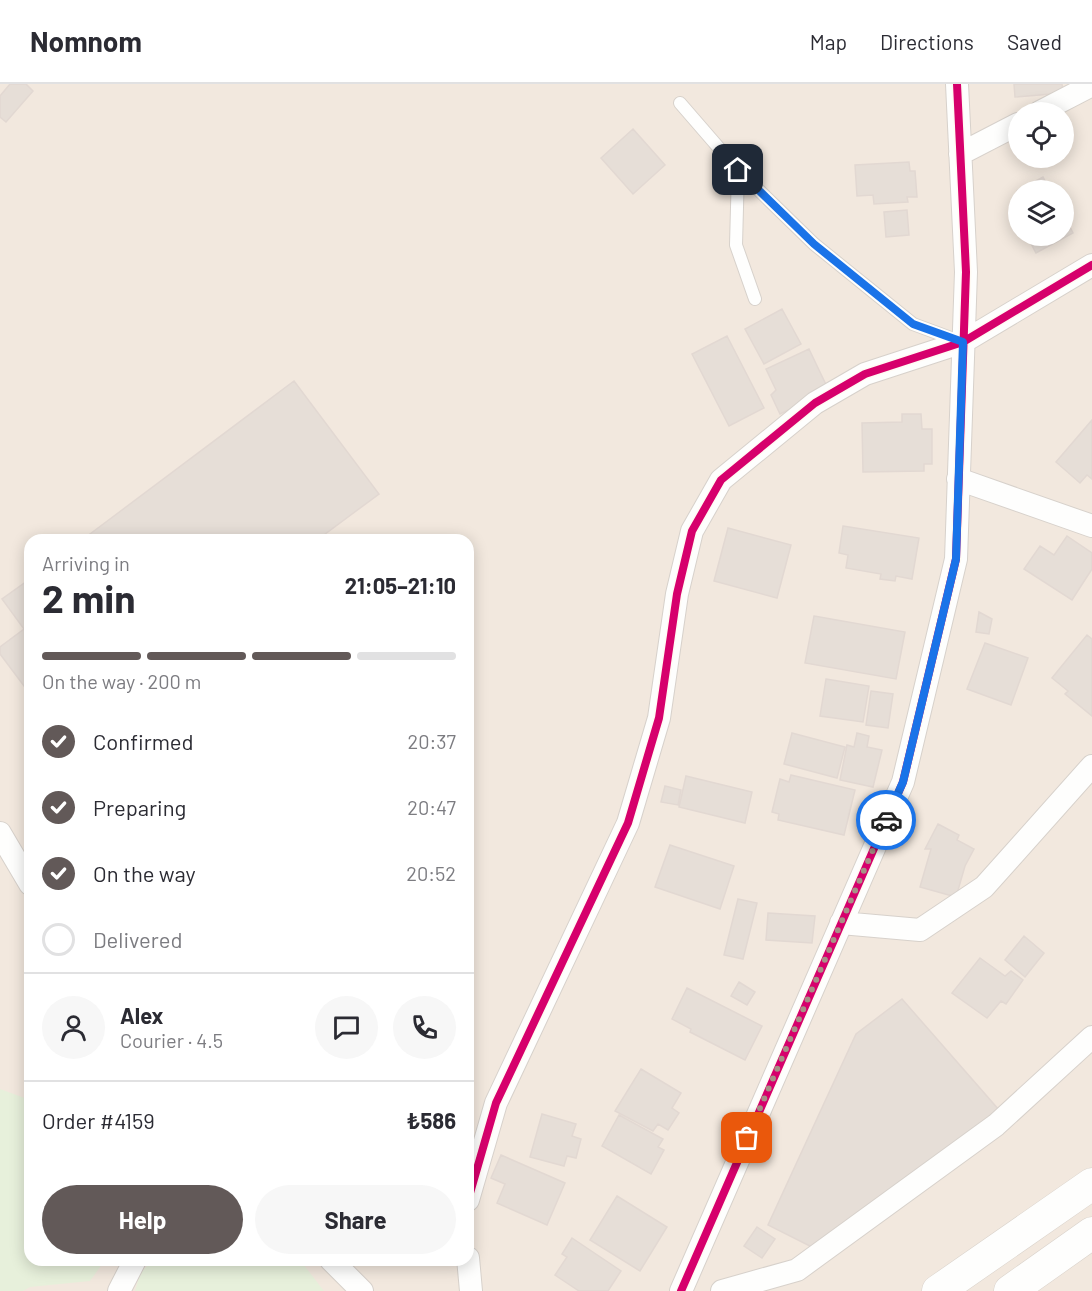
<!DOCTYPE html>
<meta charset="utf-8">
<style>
body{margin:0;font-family:Barlow,sans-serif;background:#f7f7f7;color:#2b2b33;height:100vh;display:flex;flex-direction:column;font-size:22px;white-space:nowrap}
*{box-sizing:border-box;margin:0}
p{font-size:20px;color:#7c7c81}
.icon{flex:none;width:33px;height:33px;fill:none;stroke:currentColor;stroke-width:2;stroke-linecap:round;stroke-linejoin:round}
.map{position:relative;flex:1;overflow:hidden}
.drawer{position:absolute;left:24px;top:450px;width:450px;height:732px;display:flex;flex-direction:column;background:#fff;border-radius:18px;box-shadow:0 3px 15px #0003}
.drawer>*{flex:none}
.fabs{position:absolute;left:1008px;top:18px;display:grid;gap:12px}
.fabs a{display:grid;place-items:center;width:66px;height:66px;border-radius:50%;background:#fff;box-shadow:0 3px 15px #0003;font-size:30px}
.pin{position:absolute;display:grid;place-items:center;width:51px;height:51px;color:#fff;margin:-26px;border-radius:12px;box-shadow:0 3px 9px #0006}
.courier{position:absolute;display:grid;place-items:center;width:60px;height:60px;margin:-30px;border:4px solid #1a73e8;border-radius:50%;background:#fff;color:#222;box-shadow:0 2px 8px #0007}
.headline em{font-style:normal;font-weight:700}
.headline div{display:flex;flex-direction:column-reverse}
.headline{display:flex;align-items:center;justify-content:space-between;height:102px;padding:0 18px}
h1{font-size:39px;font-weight:700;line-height:45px}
.bar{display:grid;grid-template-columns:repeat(4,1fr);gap:9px 6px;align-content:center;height:72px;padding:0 18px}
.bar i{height:8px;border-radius:4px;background:#e1e1e2}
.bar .selected{background:#625958}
.bar p{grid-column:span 4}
.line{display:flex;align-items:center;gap:15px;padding:0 18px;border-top:2px solid #e1e1e2}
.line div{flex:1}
.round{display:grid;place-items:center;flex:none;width:63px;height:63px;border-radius:32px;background:#f7f7f7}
ol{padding:0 18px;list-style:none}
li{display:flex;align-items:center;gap:18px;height:66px}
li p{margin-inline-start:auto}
li .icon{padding:6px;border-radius:50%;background:#625958;color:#fff;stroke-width:4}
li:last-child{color:#7c7c81}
li i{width:33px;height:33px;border:3px solid #e1e1e2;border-radius:50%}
.cta{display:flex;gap:12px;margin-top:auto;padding:12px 18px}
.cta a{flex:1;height:69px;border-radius:36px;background:#625958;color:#fff;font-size:24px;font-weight:700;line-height:69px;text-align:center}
.cta a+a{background:#f7f7f7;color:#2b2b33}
header{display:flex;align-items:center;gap:36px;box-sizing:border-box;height:84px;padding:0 30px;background:#fff;border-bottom:2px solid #e1e1e2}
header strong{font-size:28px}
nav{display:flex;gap:33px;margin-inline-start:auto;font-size:21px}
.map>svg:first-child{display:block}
.residential{fill:#f2e8de;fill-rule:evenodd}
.green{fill:#e7f0db}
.building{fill:#e6ded7;stroke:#e2d8d2;stroke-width:1.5}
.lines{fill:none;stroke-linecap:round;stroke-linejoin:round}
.lane-casing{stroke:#d7d1cb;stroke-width:14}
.street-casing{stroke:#d7d1cb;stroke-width:24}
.secondary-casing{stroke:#d9d2cb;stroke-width:33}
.lane{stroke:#fefefd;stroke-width:12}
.street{stroke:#fefefd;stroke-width:22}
.secondary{stroke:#fefefd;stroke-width:32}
.cycleway-casing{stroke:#fffaf3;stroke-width:11}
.cycleway{stroke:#d6006c;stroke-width:8}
.done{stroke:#a69286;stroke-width:6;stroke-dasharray:0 10.8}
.route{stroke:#1a73e8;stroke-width:8}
</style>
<header>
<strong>Nomnom</strong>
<nav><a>Map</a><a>Directions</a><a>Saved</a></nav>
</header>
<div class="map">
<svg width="1092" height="1207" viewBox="0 0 1092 1207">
<rect width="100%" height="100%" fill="#f9f5f0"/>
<!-- residential -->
<path class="residential" d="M0 0H1092V1207H0ZM1018 28H1064V74H1018ZM1018 106H1064V152H1018ZM30 456H468V1176H30Z"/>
<!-- green -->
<path class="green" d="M0 1005 30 1016V1176H105L90 1197 30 1203 23 1207H0Z
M152 1176H300L324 1207H135L140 1190Z"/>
<!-- building -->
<path class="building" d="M10 0H26L33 7 6 38 0 33V12Z
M1014 0H1062L1063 9 1015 13Z
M633 45 665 81 633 110 601 74Z
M909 78 910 87H915L917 113H907L908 118 874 120 873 111 857 112 855 81Z
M1043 93 1050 106H1018V128L1012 116 1018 113 1017 107Z
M907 126 909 151 886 153 884 128Z
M1064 131 1073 149 1036 169 1027 152H1064Z
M782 225 801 260 764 280 745 245Z
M727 252 764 324 729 342 692 270Z
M809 265 829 307 780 330 771 311 776 306 766 285Z
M294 297 379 410 317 456H82Z
M902 330H921L922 345H932V380H924V387L863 388 862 339 902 338Z
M1092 336V395L1087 391 1080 399 1056 378Z
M843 442 919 454 912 495 896 492 895 497 880 495 881 490 846 484 848 471 839 469Z
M728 444 791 461 777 514 714 497Z
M1067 452 1092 469V485L1072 516 1024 485 1040 462 1054 471Z
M30 495V610L0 570V563L24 545 2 515Z
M979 528 992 535 989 550 976 548Z
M814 532 905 548 896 595 805 579Z
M1087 551 1092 555V632L1065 610 1068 607 1052 594Z
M985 559 1028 574 1011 621 967 605Z
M826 595 869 602 863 638 820 632Z
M871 607 893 610 888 644 866 641Z
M792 649 845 663 837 694 784 680Z
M857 649 869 652 867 663 882 666 873 703 840 696 847 661 854 663Z
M791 691 855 706 844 751 778 736 779 730 772 728 780 695 789 698Z
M686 692 752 708 745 739 679 723Z
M665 702 681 706 678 721 661 718Z
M938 740 959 751 957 756 974 765 965 782 956 813 920 803 931 765H925Z
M670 761 734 782 720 825 655 803Z
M738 815 757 819 743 875 724 871Z
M768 829 815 832 812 859 766 856Z
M1024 852 1044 869 1025 893 1005 876Z
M980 874 1005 892 1011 887 1023 896 1006 920 1001 917 987 934 952 909Z
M739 898 755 908 747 921 731 912Z
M687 904 762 942 745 976 690 948 691 945 672 935Z
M902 915 999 1026 812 1163 768 1141 856 950Z
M641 985 681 1009 672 1024 679 1029 668 1046 658 1040 653 1047 615 1027Z
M542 1030 576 1040 572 1052 581 1055 576 1074 567 1072 564 1082 530 1073Z
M619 1031 663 1055 658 1063 664 1066 651 1090 602 1062Z
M501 1071 565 1099 547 1141 497 1119 505 1100 491 1094Z
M617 1112 667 1143 640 1187 590 1156Z
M757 1143 775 1155 762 1174 744 1162Z
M572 1154 621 1187 608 1207H579L555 1191 567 1173 562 1170Z"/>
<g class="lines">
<defs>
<path id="lane" d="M680 19 738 86 814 160 913 240 959 257
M738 86 736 161 755 215"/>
<path id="street" d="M1040 28 1092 1
M960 70 1018 40
M958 395 1092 442
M0 749 30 800
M841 839 920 846 984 803 1092 682
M468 1116 496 1019 628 739 659 634 677 510 692 447 721 396 815 319 865 290 963 258 1092 181
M468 1174 471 1207
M331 1176 362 1207
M119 1207 135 1176
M681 1207 903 698 956 475 966 188 957 0
M722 1207 797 1186 996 1041 1092 953"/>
<path id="secondary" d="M938 1207 1092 1100
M1010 1207 1092 1149"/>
</defs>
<!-- lane casing -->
<use href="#lane" class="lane-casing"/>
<!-- street casing -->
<use href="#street" class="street-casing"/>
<!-- secondary casing -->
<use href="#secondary" class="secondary-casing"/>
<!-- lane -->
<use href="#lane" class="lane"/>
<!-- street -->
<use href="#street" class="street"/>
<!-- secondary -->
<use href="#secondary" class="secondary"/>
<defs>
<path id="cycleway" d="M468 1116 496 1019 628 739 659 634 677 510 692 447 721 396 815 319 865 290 963 258 1092 181
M681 1207 903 698 956 475 966 188 957 0"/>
</defs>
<!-- cycleway casing -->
<use href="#cycleway" class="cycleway-casing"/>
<!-- cycleway -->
<use href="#cycleway" class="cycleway"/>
</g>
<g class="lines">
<!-- done -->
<path class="done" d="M747 1054 886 736"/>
<!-- route -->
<path class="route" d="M738 86 814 160 913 240 963 258 956 475 903 698 886 736"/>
</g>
</svg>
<div class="fabs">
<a><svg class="icon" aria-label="locate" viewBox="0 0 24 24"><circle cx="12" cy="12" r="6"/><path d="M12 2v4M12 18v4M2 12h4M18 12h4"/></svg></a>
<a><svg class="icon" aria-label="layers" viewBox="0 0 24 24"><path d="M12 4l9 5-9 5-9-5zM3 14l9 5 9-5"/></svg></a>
</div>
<div class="pin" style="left:747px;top:1054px;background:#ea580c"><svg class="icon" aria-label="bag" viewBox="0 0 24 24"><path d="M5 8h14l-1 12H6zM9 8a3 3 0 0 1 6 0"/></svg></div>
<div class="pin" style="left:738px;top:86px;background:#1f2937"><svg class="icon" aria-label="home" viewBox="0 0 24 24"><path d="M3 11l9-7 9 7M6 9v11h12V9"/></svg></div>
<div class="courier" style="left:886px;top:736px"><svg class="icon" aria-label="car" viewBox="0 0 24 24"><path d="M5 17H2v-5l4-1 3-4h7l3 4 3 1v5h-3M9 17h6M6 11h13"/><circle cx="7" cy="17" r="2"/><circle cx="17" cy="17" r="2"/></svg></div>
<section class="drawer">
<div class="headline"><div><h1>2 min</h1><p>Arriving in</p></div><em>21:05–21:10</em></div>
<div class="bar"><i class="selected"></i><i class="selected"></i><i class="selected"></i><i></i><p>On the way · 200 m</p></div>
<ol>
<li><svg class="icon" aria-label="check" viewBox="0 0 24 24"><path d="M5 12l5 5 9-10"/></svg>Confirmed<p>20:37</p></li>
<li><svg class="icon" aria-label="check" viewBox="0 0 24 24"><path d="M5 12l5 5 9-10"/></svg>Preparing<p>20:47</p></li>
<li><svg class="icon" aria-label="check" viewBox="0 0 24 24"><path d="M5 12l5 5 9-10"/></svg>On the way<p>20:52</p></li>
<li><i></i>Delivered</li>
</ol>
<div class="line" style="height:108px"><a class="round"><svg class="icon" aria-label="person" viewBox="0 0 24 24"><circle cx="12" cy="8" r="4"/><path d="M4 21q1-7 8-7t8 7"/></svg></a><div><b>Alex</b><p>Courier · 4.5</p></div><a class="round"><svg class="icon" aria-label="chat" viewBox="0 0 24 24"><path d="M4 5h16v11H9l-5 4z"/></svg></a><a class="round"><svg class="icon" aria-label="phone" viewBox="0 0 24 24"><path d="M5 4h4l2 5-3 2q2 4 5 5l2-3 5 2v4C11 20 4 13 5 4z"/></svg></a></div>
<div class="line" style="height:78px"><div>Order #4159</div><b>₺586</b></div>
<div class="cta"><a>Help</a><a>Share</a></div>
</section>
</div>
